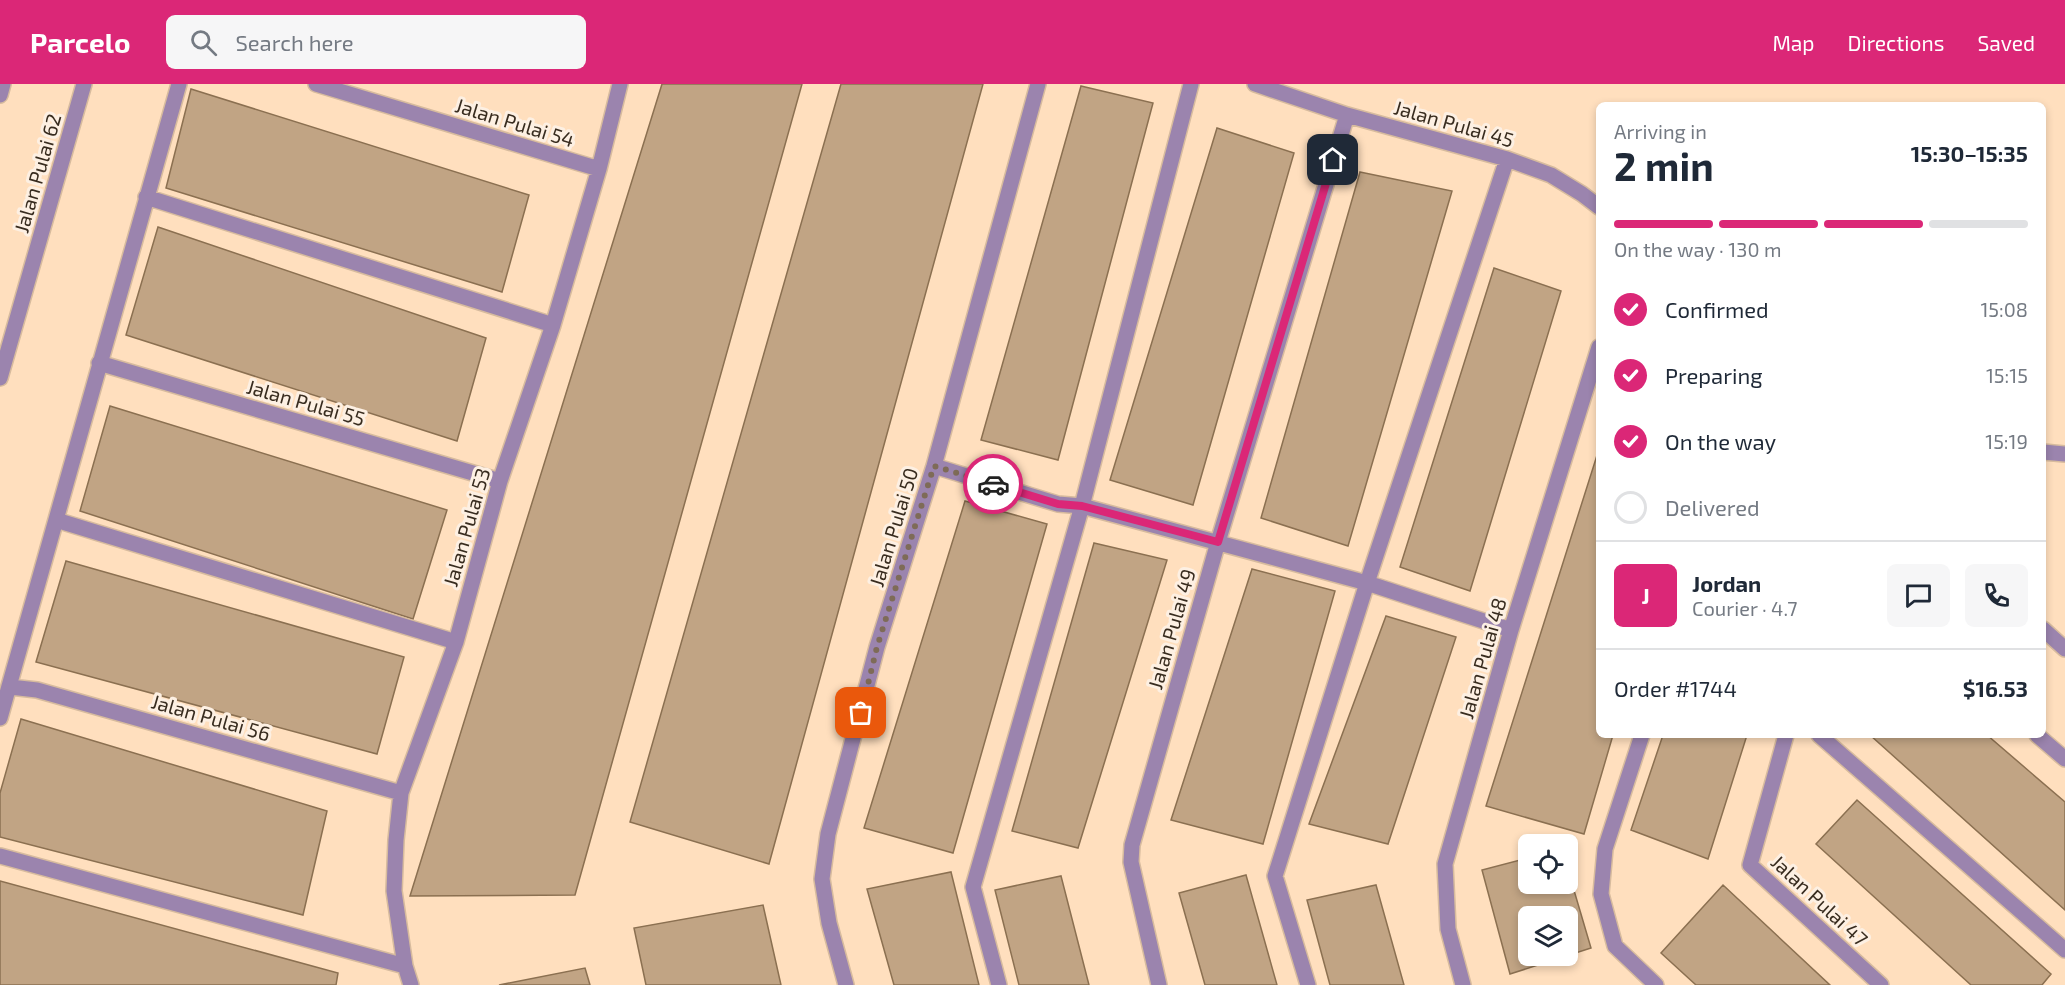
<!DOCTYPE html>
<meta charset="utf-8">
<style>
body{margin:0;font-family:"Exo 2",sans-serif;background:#f6f6f7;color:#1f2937;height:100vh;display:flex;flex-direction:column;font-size:22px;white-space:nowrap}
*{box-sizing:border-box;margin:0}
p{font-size:20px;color:#747a83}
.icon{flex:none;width:33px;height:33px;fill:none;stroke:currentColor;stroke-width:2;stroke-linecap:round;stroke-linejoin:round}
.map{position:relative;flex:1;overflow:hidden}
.side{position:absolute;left:1596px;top:18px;width:450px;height:636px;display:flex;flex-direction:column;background:#fff;border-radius:9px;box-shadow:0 3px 9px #0003}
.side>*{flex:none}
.tools{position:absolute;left:1518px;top:750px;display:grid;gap:12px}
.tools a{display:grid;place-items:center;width:60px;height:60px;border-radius:9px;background:#fff;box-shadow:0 3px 9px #0003;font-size:30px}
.pin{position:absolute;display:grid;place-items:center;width:51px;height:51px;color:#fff;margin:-26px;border-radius:12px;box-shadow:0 3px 9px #0006}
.courier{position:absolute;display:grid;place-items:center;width:60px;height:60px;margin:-30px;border:4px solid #db2777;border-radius:50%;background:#fff;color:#222;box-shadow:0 2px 8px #0007}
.summary em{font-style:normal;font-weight:700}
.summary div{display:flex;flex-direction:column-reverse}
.summary{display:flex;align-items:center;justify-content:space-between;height:102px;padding:0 18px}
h1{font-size:39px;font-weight:700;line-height:45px}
.bar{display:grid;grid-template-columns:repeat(4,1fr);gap:9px 6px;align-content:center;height:72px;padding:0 18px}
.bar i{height:8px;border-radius:4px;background:#e0e1e3}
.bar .active{background:#db2777}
.bar p{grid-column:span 4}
.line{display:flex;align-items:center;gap:15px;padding:0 18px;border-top:2px solid #e0e1e3}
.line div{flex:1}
.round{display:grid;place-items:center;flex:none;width:63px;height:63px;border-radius:9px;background:#f6f6f7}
ol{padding:0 18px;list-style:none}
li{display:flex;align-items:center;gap:18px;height:66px}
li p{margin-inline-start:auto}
li .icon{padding:6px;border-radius:50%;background:#db2777;color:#fff;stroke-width:4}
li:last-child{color:#747a83}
li i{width:33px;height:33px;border:3px solid #e0e1e3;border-radius:50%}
header{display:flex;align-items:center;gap:36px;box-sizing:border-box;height:84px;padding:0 30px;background:#db2777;color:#fff}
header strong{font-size:28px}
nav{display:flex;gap:33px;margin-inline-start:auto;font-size:21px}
.search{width:420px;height:54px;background:#f6f6f7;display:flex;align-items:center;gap:15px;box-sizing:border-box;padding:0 21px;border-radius:9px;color:#747a83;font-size:22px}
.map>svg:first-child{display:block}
.building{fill:#c1a484;stroke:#8b7051;stroke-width:1.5;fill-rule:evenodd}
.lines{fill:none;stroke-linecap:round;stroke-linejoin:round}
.minor-casing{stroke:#d7bb9e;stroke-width:18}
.minor{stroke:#9b84ae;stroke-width:15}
.done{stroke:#7e6b57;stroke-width:6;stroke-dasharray:0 10.8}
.route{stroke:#db2777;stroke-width:8}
.labels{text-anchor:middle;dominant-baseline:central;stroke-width:6;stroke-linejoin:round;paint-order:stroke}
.street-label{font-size:20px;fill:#382c1f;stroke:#fdf0e3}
</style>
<header>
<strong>Parcelo</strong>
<div class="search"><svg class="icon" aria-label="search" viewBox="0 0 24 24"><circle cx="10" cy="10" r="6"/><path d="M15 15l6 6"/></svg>Search here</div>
<nav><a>Map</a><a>Directions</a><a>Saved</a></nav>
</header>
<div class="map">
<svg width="2065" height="901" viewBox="0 0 2065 901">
<rect width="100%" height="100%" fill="#ffdfbe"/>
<!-- building -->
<path class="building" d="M662 0H802L575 811 410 812Z
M841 0H983L769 780 630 738Z
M1081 2 1153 19 1058 376 981 356Z
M191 5 529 111 502 208 166 104Z
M1217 44 1294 69 1193 421 1110 396Z
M1360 88 1452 107 1348 462 1261 434Z
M158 143 486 254 457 357 126 251Z
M1494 184 1561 207 1470 507 1400 483Z
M110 322 447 426 413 535 80 427Z
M1599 365V651H1613L1584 750 1486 722Z
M965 417 1047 440 953 769 864 744Z
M1094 459 1167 476 1078 764 1012 747Z
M66 477 404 573 377 670 36 578Z
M1252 485 1335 507 1263 760 1171 736Z
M1386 532 1456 553 1388 760 1309 740Z
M21 635 327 727 303 831 0 753V709Z
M1663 651H1747L1708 775 1631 746Z
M1870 651H1987L2065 718V826Z
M1857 716 2051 890 2042 901H1971L1816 760Z
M1528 774V800H1568V786L1591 864 1510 890 1482 786ZM1528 832H1568V872H1528Z
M951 788 979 901H894L867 805Z
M1246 791 1277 901H1205L1179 809Z
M1061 792 1089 901H1019L995 806Z
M0 797 338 889 336 901H0Z
M1376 801 1404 901H1330L1307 816Z
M1723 801 1830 901H1696L1661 869Z
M763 821 781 901H646L634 844Z
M585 884 590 901H499Z"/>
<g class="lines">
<defs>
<path id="minor" d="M316 0 599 85
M1255 0 1347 31 1507 75 1551 91 1582 110 1599 123
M0 11 3 0
M146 113 553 241
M99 279 500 397
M0 294 84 0
M2043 368 2065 370
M934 382 1058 420 1082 422 1367 499 1511 546
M56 436 456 558
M2043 545 2065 565
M10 603 37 606 401 709
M0 634 179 0
M1642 651 1605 765 1601 810 1615 862 1656 901
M1786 651 1750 781 1881 901
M1819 651 2065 866
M2037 651 2065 675
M0 772 405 882
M411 901 405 882 394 807 396 756 401 709 456 558 500 397 553 241 599 85 620 0
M846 901 829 839 822 795 828 750 877 563 934 382 1038 0
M999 901 973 803 1082 422 1191 0
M1159 901 1131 778 1132 761 1218 458 1347 31
M1308 901 1275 792 1367 499 1507 75
M1463 901 1448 845 1445 780 1511 546 1599 263"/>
</defs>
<!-- minor casing -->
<use href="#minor" class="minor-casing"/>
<!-- minor -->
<use href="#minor" class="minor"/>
</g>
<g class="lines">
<!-- done -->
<path class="done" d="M861 629 877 563 934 382 993 400"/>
<!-- route -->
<path class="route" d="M993 400 1058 420 1082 422 1218 458 1333 76"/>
</g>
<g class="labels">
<!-- street labels -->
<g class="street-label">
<text transform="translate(515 38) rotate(17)">Jalan Pulai 54</text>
<text transform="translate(1454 39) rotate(16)">Jalan Pulai 45</text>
<text transform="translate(37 89) rotate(-74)">Jalan Pulai 62</text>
<text transform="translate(306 318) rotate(16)">Jalan Pulai 55</text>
<text transform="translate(466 443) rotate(-74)">Jalan Pulai 53</text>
<text transform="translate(893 443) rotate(-73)">Jalan Pulai 50</text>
<text transform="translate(1171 545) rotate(-74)">Jalan Pulai 49</text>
<text transform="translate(1482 574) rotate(-74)">Jalan Pulai 48</text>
<text transform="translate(211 633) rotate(16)">Jalan Pulai 56</text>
<text transform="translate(1820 816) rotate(43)">Jalan Pulai 47</text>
</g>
</g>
</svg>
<div class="tools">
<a><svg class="icon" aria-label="locate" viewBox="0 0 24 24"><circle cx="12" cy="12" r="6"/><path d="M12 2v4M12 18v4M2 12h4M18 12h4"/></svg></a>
<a><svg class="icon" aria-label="layers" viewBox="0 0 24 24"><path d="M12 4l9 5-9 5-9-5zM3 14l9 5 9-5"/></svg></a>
</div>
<div class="pin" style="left:861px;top:629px;background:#ea580c"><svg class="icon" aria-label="bag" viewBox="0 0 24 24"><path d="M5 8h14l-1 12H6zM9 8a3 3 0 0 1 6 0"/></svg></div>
<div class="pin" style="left:1333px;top:76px;background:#1f2937"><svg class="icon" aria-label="home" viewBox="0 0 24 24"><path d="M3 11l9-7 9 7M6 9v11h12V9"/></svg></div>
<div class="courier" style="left:993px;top:400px"><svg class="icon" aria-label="car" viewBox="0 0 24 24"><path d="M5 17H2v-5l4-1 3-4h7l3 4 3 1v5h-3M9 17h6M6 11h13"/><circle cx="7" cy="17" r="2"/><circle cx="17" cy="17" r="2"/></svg></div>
<section class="side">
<div class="summary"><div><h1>2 min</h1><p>Arriving in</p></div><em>15:30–15:35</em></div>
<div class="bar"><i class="active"></i><i class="active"></i><i class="active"></i><i></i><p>On the way · 130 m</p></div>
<ol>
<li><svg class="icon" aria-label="check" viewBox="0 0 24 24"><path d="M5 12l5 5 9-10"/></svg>Confirmed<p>15:08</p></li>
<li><svg class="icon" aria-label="check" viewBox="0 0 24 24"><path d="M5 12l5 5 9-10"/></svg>Preparing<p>15:15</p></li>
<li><svg class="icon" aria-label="check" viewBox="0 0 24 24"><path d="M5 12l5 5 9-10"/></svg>On the way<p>15:19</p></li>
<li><i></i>Delivered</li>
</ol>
<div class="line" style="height:108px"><b class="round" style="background:#db2777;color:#fff">J</b><div><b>Jordan</b><p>Courier · 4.7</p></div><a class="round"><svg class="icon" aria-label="chat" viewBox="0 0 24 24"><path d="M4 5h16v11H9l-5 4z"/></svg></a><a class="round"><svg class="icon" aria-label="phone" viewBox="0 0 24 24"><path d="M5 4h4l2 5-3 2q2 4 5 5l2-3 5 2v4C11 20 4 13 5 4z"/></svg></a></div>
<div class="line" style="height:78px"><div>Order #1744</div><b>$16.53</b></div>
</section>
</div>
